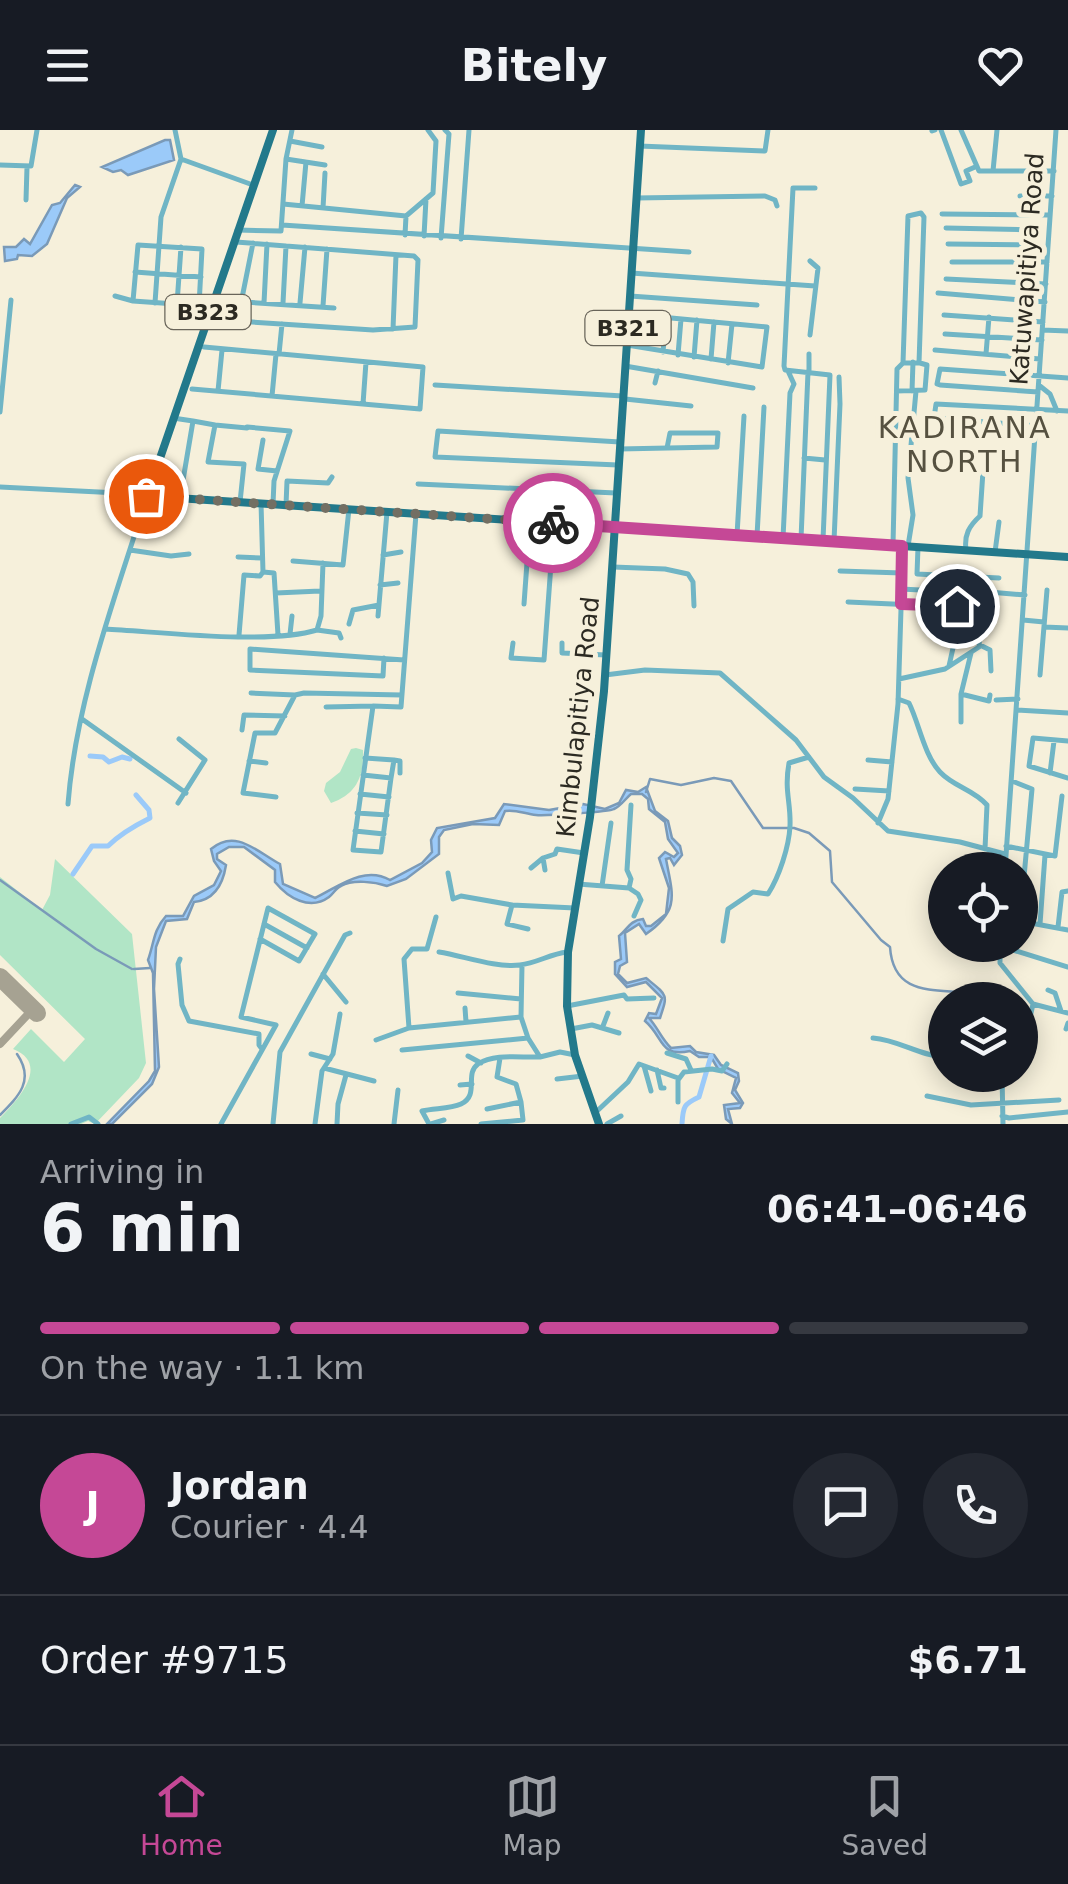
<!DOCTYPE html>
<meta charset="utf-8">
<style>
body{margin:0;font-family:"DejaVu Sans",sans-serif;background:#242831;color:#f1f3f6;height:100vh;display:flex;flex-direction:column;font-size:38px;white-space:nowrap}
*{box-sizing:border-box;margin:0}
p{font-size:32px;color:#9ea1a6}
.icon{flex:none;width:55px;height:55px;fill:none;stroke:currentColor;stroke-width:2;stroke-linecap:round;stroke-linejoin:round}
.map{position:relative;height:994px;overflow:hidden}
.drawer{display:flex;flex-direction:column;background:#171b24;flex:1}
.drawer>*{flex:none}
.controls{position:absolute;left:928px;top:722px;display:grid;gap:20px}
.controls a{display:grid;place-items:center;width:110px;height:110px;border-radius:50%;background:#171b24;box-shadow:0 5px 25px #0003;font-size:50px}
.pin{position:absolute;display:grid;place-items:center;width:85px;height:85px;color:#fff;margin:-42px;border:5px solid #fff;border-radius:50%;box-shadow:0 2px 10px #0007}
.courier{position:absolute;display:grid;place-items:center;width:100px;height:100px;margin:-50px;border:8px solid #c54896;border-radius:50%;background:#fff;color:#222;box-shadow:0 2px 12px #0007}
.summary em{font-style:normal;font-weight:600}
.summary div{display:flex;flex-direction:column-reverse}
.summary{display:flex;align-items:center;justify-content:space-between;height:170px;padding:0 40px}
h1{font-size:65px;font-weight:600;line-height:75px}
.bar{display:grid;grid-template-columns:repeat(4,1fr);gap:15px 10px;align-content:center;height:120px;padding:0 40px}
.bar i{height:12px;border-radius:8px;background:#363941}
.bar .on{background:#c54896}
.bar p{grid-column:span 4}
.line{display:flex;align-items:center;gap:25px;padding:0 40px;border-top:2px solid #363941}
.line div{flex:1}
.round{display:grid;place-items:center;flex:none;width:105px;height:105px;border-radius:52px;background:#242831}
header{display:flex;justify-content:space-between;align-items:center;height:130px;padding:0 40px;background:#171b24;font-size:45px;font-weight:600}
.tabs{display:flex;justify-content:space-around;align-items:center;height:140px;border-top:2px solid #363941;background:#171b24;font-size:28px;color:#9ea1a6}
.tabs a{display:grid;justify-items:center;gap:5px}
.tabs .on{color:#c54896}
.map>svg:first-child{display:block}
.green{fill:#b1e5c6}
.water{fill:#9bcaf9;stroke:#7a9ab8;stroke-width:2.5}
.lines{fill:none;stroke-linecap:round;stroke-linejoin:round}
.stream{stroke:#7a9ab8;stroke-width:2.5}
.canal{stroke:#9bcaf9;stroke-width:5}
.taxiway{stroke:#a6a292;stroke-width:8}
.runway{stroke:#a6a292;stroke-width:18}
.minor{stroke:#70b5c5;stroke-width:5}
.major{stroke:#23798b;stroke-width:8}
.done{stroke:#736f63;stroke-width:10;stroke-dasharray:0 18}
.route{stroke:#c54896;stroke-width:12}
.labels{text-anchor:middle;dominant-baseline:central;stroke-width:10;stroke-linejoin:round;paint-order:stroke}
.shield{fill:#f6f0db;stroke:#69655a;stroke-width:2.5}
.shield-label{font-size:22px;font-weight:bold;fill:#2c2a22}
.street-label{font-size:25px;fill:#2c2a22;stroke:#f6f0db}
.quarter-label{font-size:30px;letter-spacing:2.5px;fill:#565140;stroke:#f6f0db}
</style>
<header><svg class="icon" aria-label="menu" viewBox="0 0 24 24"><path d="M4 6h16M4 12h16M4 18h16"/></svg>Bitely<svg class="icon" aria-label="heart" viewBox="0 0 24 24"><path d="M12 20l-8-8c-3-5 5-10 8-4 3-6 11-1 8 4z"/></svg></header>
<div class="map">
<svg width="1068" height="994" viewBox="0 0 1068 994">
<rect width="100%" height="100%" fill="#f6f0db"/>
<!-- green -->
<path class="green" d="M356 618 363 620C364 646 357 664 331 673L324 661 326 653 340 642 351 619Z
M55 729 132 804 146 933 139 948 95 994 88 991 81 994H0V988C18 970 51 934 13 919L31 899 64 932 85 909 0 825V747L42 780 50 765Z"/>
<!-- water -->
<path class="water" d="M165 10H170L174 30 128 45 121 40 113 42 102 37Z
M75 55 80 57 67 68 47 114 32 126 18 125 17 129 5 131 4 117H16L24 109 30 114 52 75 60 73Z
M646 657 655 681 668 691 672 708 680 716 682 725 674 735 670 728 666 729C673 766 680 780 646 804L639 794 625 803 627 832 620 836 618 844 627 853 646 848C668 866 668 864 660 888H649C658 898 661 908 671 918L690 916 696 922 714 925 721 935 738 943 739 951 735 960 743 973 740 978 728 979 732 994 726 989 724 975 740 973 732 963 736 948 718 939 711 927H699L690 921C659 928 664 907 645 891L649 883 656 884 662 868 646 852 627 857 615 844V832L621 829 619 806C627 800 630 790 643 789L646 796H651L666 784 669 758 659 728 665 722 674 727 678 723 668 709 665 692 649 679 648 669 642 664H631C625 669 621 676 614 679 609 682 544 686 536 685 525 684 516 679 505 681L499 695 473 694 444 700 439 707V724L406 749 387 756C375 752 353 749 341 756 336 758 333 764 329 767 310 781 288 768 275 752V740L244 717H229L217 724V729L226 735C223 754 215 770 194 772L187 789 166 791 156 817 154 859 159 937 152 954 112 994H107L149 951 155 941 153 843 148 830C154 814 153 800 166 786H183L194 766 214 755 221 741 214 731 211 719C236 698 257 722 280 734L283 754 315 768C338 757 364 735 390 750L422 733 432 722 431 710 437 698 495 688 504 674 549 680 583 674 605 679 619 673 626 660 638 662Z"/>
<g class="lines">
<!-- stream -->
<path class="stream" d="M646 662 650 649 681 655 714 648 731 651 763 698H794L809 703 830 721 832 752 881 810 890 817C894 879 957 851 994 870
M0 750 96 819 132 839
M134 839 150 838
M1020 895 1024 896
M0 985C19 966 35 950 17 924"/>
<!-- canal -->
<path class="canal" d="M90 626 103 627 109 632 122 627 130 629
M73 744 92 716H108C119 705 136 695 150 688L149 680 136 665
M682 994C683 976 684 974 699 967L711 926"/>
<!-- taxiway -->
<path class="taxiway" d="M0 914 33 879"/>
<!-- runway -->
<path class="runway" d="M0 847 37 883"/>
<!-- minor -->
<path class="minor" d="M175 0 181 29 253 55
M941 0 961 54 970 51 966 41 975 37
M961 0 979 41H1054
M932 1 935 0
M290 11 322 17
M639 16 765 21 768 0
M286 29 325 35
M0 35 31 36 37 0
M993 41 997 0
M815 58H793L784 236 785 240 830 245 823 410
M1020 66H1052
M636 68 765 66 775 70 777 76
M26 70 27 37
M283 74 406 86 433 63 436 11 428 0
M302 76 306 32
M323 78 325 43
M942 84 1049 85
M282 95 689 122
M946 98 1036 100 1035 115 948 114
M237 100 281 101 286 29 292 0
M405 105 406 86
M424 106 426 69
M441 108 449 4 445 0
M461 109 469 0
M810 131 818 138 810 205
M952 132H1047
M135 142 201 147
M631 143 815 156
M946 149 1046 154
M938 163 1045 172
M115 166 133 171 204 176
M630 166 757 175
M213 170 334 178
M133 171 138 115 202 119 199 176
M155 173 161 87 181 29
M241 173 253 113
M264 173 267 114
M283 173 286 116
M300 173 305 117
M177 174 181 117
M323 176 327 119
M944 185 1043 192
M205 189 373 200 415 197 418 130 414 126 236 112
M393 199 396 125
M1042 200 1068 201
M945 204 1042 210
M627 215 762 237 767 197 629 184
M646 218 650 186
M935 220 1040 229
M663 222 666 188
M279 224 282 194
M986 224 989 187
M678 225 681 189
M694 227 697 190
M711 229 714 192
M728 233 732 194
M625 236 753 258
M809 241V224
M655 253 658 241
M435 255 623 266
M1040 256 1050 264 1057 281
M192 259 420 279 423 237 204 217
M218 261 222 220
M897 261 925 260 927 235 920 233
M912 261 913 232
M1038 262 940 255 937 254 940 239 1068 248
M272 266 276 224
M625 269 691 276
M363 274 366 232
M0 282 11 170
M173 288 193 291
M1037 296 934 288 936 274 1068 281
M247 297 290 301 274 351 273 374
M263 310 258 339 277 341
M619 319 717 317 718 303H670L667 318
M804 328 825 330
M618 335 435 327 438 301 620 312
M418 354 616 363
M0 357 138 364
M180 368 193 291 215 295
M240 372 244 334 208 332 215 295 247 298
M286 375 287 351 328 353 332 347
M737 405 744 286
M757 406 764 277
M783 408 790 263 794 254 788 241
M801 409 808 242
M834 411 840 274 839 247
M893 415 897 239 903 233 908 86 921 83 924 87 919 233H903
M908 416 913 385 908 348 916 261
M918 417 917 444 999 448
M130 420 171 426 189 424
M966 420C964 405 969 396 980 386L983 341
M995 422 999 392
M383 425 401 422
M238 427 262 428
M293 431 343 435 349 379
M323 433 321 486 317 500 339 503 341 508
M613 437 665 439 688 444 693 452 694 476
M840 441 902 443
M263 442 274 443 278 505
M380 455 398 453
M901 459 959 462 987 456 989 462 1025 465
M276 463 320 461
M848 472 981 478 979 517 945 539 899 549
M524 474 530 391
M378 486 387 382
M1023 490 1044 492
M349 494 353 480 379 475
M1044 497 1068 498
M105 499C162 502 267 515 317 500
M290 504 292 486
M239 505 244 445 260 446 263 442 261 373
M513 513 511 528 544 530 554 393
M562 513V523L606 525
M980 515 990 520 991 541
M384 528 383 546 250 540V519L404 530
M949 536 957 500V476
M605 545 645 540 720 543 796 610 824 647 853 668 888 701 960 712 1005 724
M1040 545 1047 460
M251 563 295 565
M961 564 989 571 990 565
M898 569 909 573C919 593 924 625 940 642 954 657 973 659 987 675L985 719
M996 570 1018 569
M326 577 373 576
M1017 580 1068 583
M82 589 186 663
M961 592V564L971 523
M242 600 244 585 285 586
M1068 611 1033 608 1029 636 1068 648
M365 628 394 630 391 648
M394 630 400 631V643
M868 630 892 632
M249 631 266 633
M1050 643 1054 611
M363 645 391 648 381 722 353 720 373 576 401 577 416 384
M1012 651 1032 659 1020 791
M855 659 889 661
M360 664 389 667
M276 667 243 663 255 603H275L295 565 304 563 402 565
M178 673 205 630 179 609
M68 674C76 569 116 466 147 366
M631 675 627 740 631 749 629 758 638 764 641 770 634 786
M357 683 387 685
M878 693 888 669 898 574 903 416
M355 701 384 704
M1006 716 1055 726 1062 666
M543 728 545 740
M531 738 543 728 555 724 557 719 584 723
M1005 740 1056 0
M448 743 453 769 461 766 512 775 575 778
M578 754 629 758
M602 756 611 693
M512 775 507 794 528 799
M1020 791 1068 800
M264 794 307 818
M1040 794 1045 725
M1058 797 1062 762 1068 761
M723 811 728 779 753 762 768 764C779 747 789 717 790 696 791 672 784 661 789 633L809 627
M1000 815V833L1033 874 1068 883
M1000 816 1068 837
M439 822C464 826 495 838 520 835 537 833 550 824 567 822
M180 829 178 834 182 875 189 891 259 904V915L262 919
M323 844 346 872
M1048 860 1055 863 1061 881
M458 863 521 869
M567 876 624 865 627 869 654 868
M465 878 466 892
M521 887 528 908
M603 896 608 883
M409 898 404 829 412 819H427L436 787
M571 899 592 895 619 903
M1066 899 1068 893
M873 908C899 910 920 926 945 927
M376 910 409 898 521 887 522 835
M1020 910 1028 897 1033 874
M402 920 528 908 540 927 560 922 575 925
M667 923 686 929 691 940
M311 924 330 929
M468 926 481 933
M644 936 651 961
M324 938 374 951
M657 940 661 958H664
M1002 945 1003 994
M557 949 583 946
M460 955 472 954
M927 966 971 975 1059 970
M678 972V950L684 942 712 939 722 941 727 934
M487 979 521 972 516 954 497 947 500 928
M596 982 628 952 639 934 678 948
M1002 986 1009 988 1068 982
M71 994 89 987 98 994
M221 994 276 895 241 887 268 778 315 804 299 831 260 809
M273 994 280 922 345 805 350 803
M315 994 322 941 333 924 340 884
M337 994 338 974 346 945
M394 994 398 960
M429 994 422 981C434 978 450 979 461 974 480 965 464 944 478 934 495 923 521 928 540 927
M431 994 444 990
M481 994 523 990 521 972
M607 994 621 986"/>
<!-- major -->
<path class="major" d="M273 0 147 366 1068 427
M599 994 575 925 567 876 568 822 590 687 604 561 641 0"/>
</g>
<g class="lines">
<!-- done -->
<path class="done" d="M146 366 553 393"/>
<!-- route -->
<path class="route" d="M553 393 902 416 901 474 957 476"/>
</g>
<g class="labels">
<!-- shield labels -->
<g class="shield">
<rect x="165.5" y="165" width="85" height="34" rx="8"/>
<rect x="585.5" y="181" width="85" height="34" rx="8"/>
</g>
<g class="shield-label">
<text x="208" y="182">B323</text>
<text x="628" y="198">B321</text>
</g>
<!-- street labels -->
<g class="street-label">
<text transform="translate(1027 139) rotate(-86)">Katuwapitiya Road</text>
<text transform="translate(578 587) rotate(-84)">Kimbulapitiya Road</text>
</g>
<!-- quarter labels -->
<g class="quarter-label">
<text x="965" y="297">KADIRANA<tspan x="965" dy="34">NORTH</tspan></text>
</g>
</g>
</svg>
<div class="controls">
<a><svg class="icon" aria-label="locate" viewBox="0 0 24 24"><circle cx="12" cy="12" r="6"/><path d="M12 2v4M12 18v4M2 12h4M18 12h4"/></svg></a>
<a><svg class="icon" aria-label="layers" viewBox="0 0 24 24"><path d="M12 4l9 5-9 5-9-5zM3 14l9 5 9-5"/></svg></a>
</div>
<div class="pin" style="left:146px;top:366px;background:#ea580c"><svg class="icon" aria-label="bag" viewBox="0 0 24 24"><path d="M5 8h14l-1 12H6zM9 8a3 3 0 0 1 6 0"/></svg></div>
<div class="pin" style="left:957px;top:476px;background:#1f2937"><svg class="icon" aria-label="home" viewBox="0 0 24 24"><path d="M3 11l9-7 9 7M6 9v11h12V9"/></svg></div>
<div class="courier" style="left:553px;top:393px"><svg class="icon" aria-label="bike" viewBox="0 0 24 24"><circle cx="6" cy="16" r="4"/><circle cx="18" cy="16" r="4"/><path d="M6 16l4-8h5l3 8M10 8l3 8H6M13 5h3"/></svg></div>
</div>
<section class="drawer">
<div class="summary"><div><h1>6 min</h1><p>Arriving in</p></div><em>06:41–06:46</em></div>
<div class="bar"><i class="on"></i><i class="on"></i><i class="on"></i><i></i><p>On the way · 1.1 km</p></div>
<div class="line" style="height:180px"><b class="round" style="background:#c54896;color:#fff">J</b><div><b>Jordan</b><p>Courier · 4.4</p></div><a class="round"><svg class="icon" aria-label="chat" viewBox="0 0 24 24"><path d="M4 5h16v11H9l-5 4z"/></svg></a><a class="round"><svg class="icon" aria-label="phone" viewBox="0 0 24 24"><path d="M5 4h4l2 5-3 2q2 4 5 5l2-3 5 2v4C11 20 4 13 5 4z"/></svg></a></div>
<div class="line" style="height:130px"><div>Order #9715</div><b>$6.71</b></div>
</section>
<nav class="tabs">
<a class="on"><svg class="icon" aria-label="home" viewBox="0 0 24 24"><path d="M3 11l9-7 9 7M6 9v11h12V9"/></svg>Home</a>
<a><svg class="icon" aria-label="map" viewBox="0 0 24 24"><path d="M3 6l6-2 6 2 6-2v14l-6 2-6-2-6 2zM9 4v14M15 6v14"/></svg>Map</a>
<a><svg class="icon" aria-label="saved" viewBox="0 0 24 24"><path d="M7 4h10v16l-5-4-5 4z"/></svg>Saved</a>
</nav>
